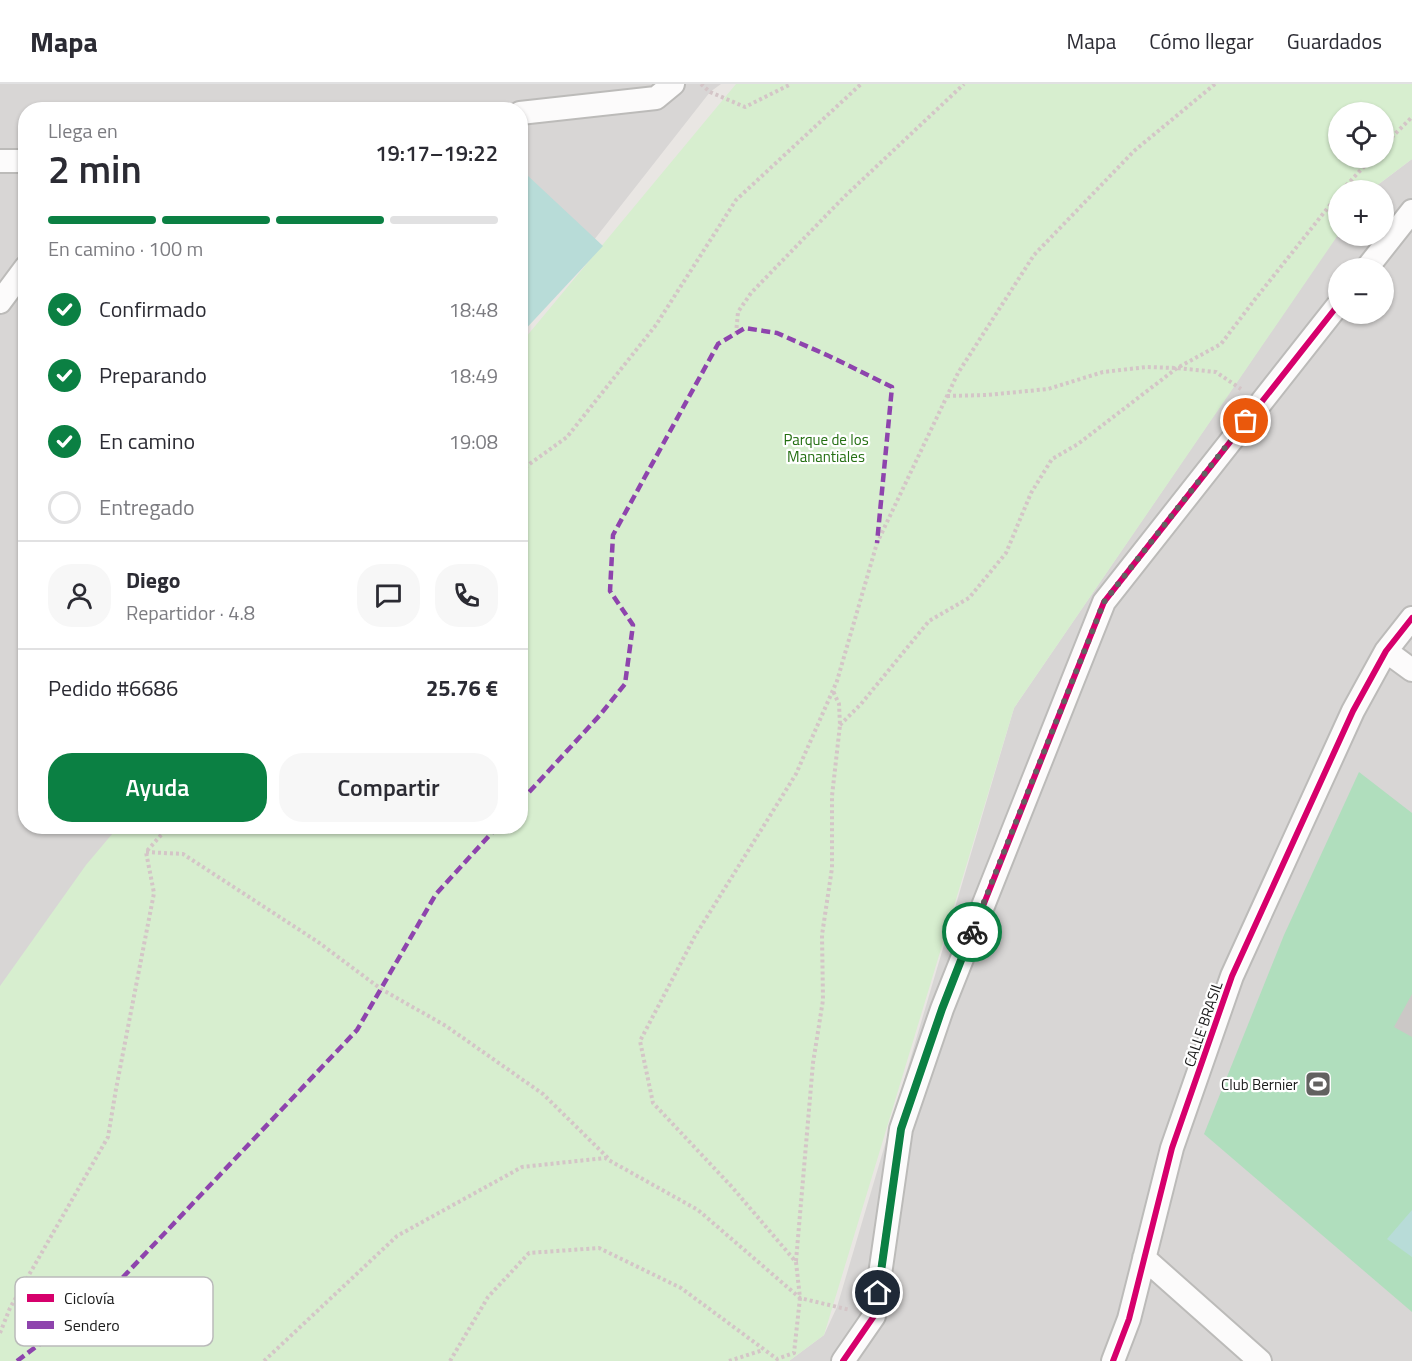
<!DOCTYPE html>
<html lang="es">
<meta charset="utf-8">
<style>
body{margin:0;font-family:"Titillium Web",sans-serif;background:#f7f7f7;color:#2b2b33;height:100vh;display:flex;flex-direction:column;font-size:22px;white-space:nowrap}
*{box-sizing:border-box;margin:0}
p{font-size:20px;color:#7c7c81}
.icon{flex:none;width:33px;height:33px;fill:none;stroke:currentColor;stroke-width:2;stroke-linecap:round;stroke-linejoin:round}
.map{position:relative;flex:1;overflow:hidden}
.details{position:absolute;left:18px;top:18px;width:510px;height:732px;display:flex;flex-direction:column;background:#fff;border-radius:24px;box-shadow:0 2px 4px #0004}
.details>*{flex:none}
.buttons{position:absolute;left:1328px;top:18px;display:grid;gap:12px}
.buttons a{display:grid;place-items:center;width:66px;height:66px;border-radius:50%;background:#fff;box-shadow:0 2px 4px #0004;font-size:30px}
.pin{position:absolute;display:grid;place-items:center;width:51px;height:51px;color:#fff;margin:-26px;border:3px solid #fff;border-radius:50%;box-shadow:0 2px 6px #0007}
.courier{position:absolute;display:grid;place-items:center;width:60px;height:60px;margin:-30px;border:4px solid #0b8043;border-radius:50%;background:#fff;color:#222;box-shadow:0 2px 8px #0007}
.overview em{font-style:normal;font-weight:600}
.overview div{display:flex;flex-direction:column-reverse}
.overview{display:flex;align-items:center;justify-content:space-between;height:102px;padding:0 30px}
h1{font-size:39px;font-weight:600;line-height:45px}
.bar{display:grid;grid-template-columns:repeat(4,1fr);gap:9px 6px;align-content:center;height:72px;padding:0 30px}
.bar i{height:8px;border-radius:4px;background:#e1e1e2}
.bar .active{background:#0b8043}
.bar p{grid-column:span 4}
.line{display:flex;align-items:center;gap:15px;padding:0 30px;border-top:2px solid #e1e1e2}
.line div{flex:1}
.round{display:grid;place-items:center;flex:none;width:63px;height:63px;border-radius:24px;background:#f7f7f7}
ol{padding:0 30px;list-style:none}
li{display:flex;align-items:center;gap:18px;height:66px}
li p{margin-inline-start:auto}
li .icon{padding:6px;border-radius:50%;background:#0b8043;color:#fff;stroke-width:4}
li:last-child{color:#7c7c81}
li i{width:33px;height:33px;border:3px solid #e1e1e2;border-radius:50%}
.button{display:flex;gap:12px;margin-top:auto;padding:12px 30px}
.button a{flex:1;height:69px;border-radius:24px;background:#0b8043;color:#fff;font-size:24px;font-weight:600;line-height:69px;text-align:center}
.button a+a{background:#f7f7f7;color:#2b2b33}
header{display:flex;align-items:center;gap:36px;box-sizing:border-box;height:84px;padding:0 30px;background:#fff;border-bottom:2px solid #e1e1e2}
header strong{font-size:28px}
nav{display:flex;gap:33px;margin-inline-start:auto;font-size:21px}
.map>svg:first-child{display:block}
.residential{fill:#d8d6d5;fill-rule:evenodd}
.park{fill:#d7eecf;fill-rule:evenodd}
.pitch{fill:#b0debd}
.water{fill:#b8dcd8}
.building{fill:#cbc8c6}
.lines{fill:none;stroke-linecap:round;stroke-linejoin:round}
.street-casing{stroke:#bcbbb9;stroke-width:26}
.path{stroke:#d4c5c7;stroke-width:4;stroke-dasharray:3 3;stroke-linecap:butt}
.street{stroke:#fcfbfb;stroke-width:22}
.quiet{stroke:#8e44ad;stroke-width:4.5;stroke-dasharray:9 4.5;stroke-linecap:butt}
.cycleway-casing{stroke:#fff;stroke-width:10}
.cycleway{stroke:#d6006c;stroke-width:6}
.done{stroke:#626160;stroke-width:6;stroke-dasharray:0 10.8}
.route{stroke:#0b8043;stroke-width:8}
.labels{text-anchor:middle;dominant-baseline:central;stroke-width:4.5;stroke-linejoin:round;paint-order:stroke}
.park-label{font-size:15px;fill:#246f12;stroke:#fff}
.street-label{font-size:15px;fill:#1a1a1a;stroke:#fff}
.poi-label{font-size:15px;fill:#1a1a1a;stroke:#fff;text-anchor:end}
.key{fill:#fff;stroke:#bababa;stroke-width:1.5}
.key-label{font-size:16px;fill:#1a1a1a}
</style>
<header>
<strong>Mapa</strong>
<nav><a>Mapa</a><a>Cómo llegar</a><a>Guardados</a></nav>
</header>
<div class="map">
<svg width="1412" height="1277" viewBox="0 0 1412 1277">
<rect width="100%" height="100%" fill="#e9e6e3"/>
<!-- residential -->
<path class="residential" d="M0 0H721L710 8 521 249 520 26H26V742L134 743 0 927Z
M1412 75V1277H789L824 1251 837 1223 1014 624 1338 150 1383 152V106H1371ZM1338 184H1383V230H1338Z"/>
<!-- park -->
<path class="park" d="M736 0H1412V75L1371 106H1338V151L1014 624 824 1251 789 1277H0V902L86 781 118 743 520 742 521 259ZM1338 28H1383V74H1338Z"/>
<!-- pitch -->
<path class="pitch" d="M1359 688 1412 729V1228L1204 1050 1284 851Z"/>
<!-- water -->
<path class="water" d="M526 90 603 162 521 250 520 96Z
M1412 1126V1173L1387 1155Z"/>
<!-- building -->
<path class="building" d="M1412 910V953L1394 943Z"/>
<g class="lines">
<defs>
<path id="street" d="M520 29 656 14 673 0
M0 77H26
M1367 184 1412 127
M0 218 26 183
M1386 567 1412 586
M1144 1174 1260 1277
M843 1277 874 1232 901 1045 942 925 1104 518 1338 221
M1113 1277 1129 1235 1172 1064 1232 892 1353 627 1386 567 1412 534"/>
</defs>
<!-- street casing -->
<use href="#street" class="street-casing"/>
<!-- path -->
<path class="path" d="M701 0 710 8 745 23 791 0
M1383 62 1412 33
M1342 106 1372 74
M736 250 738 228 751 209 844 113 964 0
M947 312 987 311 1048 305 1103 288 1147 283 1177 284 1216 288 1241 305
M520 387 567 353 656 241 736 116 861 0
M840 641 861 620 929 537 969 514 1006 469 1031 409 1052 375 1078 360 1177 284 1221 260 1256 214 1338 111
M146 768 183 770 318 858 381 905 446 942 543 1010 608 1074
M796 1177 813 979 823 916 822 851 832 784V712L840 641 839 620 833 607
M0 1249 10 1224 108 1053 116 1005 154 809 146 768 169 742
M264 1277 397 1152 522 1083 605 1074 698 1126 800 1214 850 1226
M450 1277 488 1213 529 1169 599 1164 681 1204 777 1275 794 1269 800 1214 796 1178 732 1103 653 1019 640 957 695 852 796 690 837 597 877 459 958 289 1034 171 1134 67 1215 0
M729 1277 763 1266"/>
<!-- street -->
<use href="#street" class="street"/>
<!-- quiet -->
<path class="quiet" d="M520 718 600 631 625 600 633 541 610 507 613 451 718 260 745 244 777 249 829 272 892 303 877 459
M17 1277 108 1209 357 946 436 810 498 742"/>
<defs>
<path id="cycleway" d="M843 1277 874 1232 901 1045 942 925 1104 518 1338 221
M1113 1277 1129 1235 1172 1064 1232 892 1353 627 1386 567 1412 534"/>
</defs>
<!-- cycleway casing -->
<use href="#cycleway" class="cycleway-casing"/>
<!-- cycleway -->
<use href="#cycleway" class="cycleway"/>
</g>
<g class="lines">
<!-- done -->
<path class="done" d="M972 848 1104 518 1246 337"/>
<!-- route -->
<path class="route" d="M878 1209 901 1045 942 925 972 848"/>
</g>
<!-- icons -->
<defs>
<symbol id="stadium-square" viewBox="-11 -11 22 22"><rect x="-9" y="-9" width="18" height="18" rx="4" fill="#626160" stroke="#fff"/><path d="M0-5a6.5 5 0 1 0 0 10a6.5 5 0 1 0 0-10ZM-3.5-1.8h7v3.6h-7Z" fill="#fff"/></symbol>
</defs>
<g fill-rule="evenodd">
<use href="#stadium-square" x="1303" y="985" width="30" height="30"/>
</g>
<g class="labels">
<!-- park labels -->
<g class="park-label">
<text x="826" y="355">Parque de los<tspan x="826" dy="17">Manantiales</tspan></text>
</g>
<!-- street labels -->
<g class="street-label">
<text transform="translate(1203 940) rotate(-71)">CALLE BRASIL</text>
</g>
<!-- poi labels -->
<g class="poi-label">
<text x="1298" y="1000">Club Bernier</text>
</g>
</g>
<!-- legend -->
<rect x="15" y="1193" width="198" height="69" rx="9" class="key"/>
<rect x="27" y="1210" width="27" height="8" fill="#d6006c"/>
<rect x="27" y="1237" width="27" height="8" fill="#8e44ad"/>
<g class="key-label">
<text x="64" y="1220">Ciclovía</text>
<text x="64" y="1247">Sendero</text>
</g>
</svg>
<div class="buttons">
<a><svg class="icon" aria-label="locate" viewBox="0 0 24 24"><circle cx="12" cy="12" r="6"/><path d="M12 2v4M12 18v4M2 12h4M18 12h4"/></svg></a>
<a>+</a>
<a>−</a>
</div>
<div class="pin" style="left:1246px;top:337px;background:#ea580c"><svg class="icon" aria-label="bag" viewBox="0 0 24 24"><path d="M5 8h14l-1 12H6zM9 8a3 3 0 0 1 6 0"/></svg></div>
<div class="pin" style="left:878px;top:1209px;background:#1f2937"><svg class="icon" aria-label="home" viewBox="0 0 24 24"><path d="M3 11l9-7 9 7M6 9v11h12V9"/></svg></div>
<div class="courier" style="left:972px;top:848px"><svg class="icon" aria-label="bike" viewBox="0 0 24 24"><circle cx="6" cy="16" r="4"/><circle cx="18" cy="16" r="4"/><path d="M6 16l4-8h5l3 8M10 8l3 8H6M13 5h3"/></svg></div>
<section class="details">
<div class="overview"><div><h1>2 min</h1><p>Llega en</p></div><em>19:17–19:22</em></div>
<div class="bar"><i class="active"></i><i class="active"></i><i class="active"></i><i></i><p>En camino · 100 m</p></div>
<ol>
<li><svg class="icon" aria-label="check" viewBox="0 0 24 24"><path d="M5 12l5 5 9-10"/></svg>Confirmado<p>18:48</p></li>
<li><svg class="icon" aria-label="check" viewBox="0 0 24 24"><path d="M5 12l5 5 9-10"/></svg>Preparando<p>18:49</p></li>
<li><svg class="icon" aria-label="check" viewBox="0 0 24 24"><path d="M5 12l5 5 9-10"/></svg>En camino<p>19:08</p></li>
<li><i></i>Entregado</li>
</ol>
<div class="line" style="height:108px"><a class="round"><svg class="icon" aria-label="person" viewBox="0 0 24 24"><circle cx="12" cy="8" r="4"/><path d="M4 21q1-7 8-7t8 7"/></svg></a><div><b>Diego</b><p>Repartidor · 4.8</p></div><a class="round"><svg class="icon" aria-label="chat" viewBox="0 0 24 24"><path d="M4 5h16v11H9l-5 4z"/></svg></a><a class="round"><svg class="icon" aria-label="phone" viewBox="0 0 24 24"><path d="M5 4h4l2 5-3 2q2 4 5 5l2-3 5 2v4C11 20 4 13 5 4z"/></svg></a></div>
<div class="line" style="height:78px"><div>Pedido #6686</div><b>25.76 €</b></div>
<div class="button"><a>Ayuda</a><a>Compartir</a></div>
</section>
</div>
